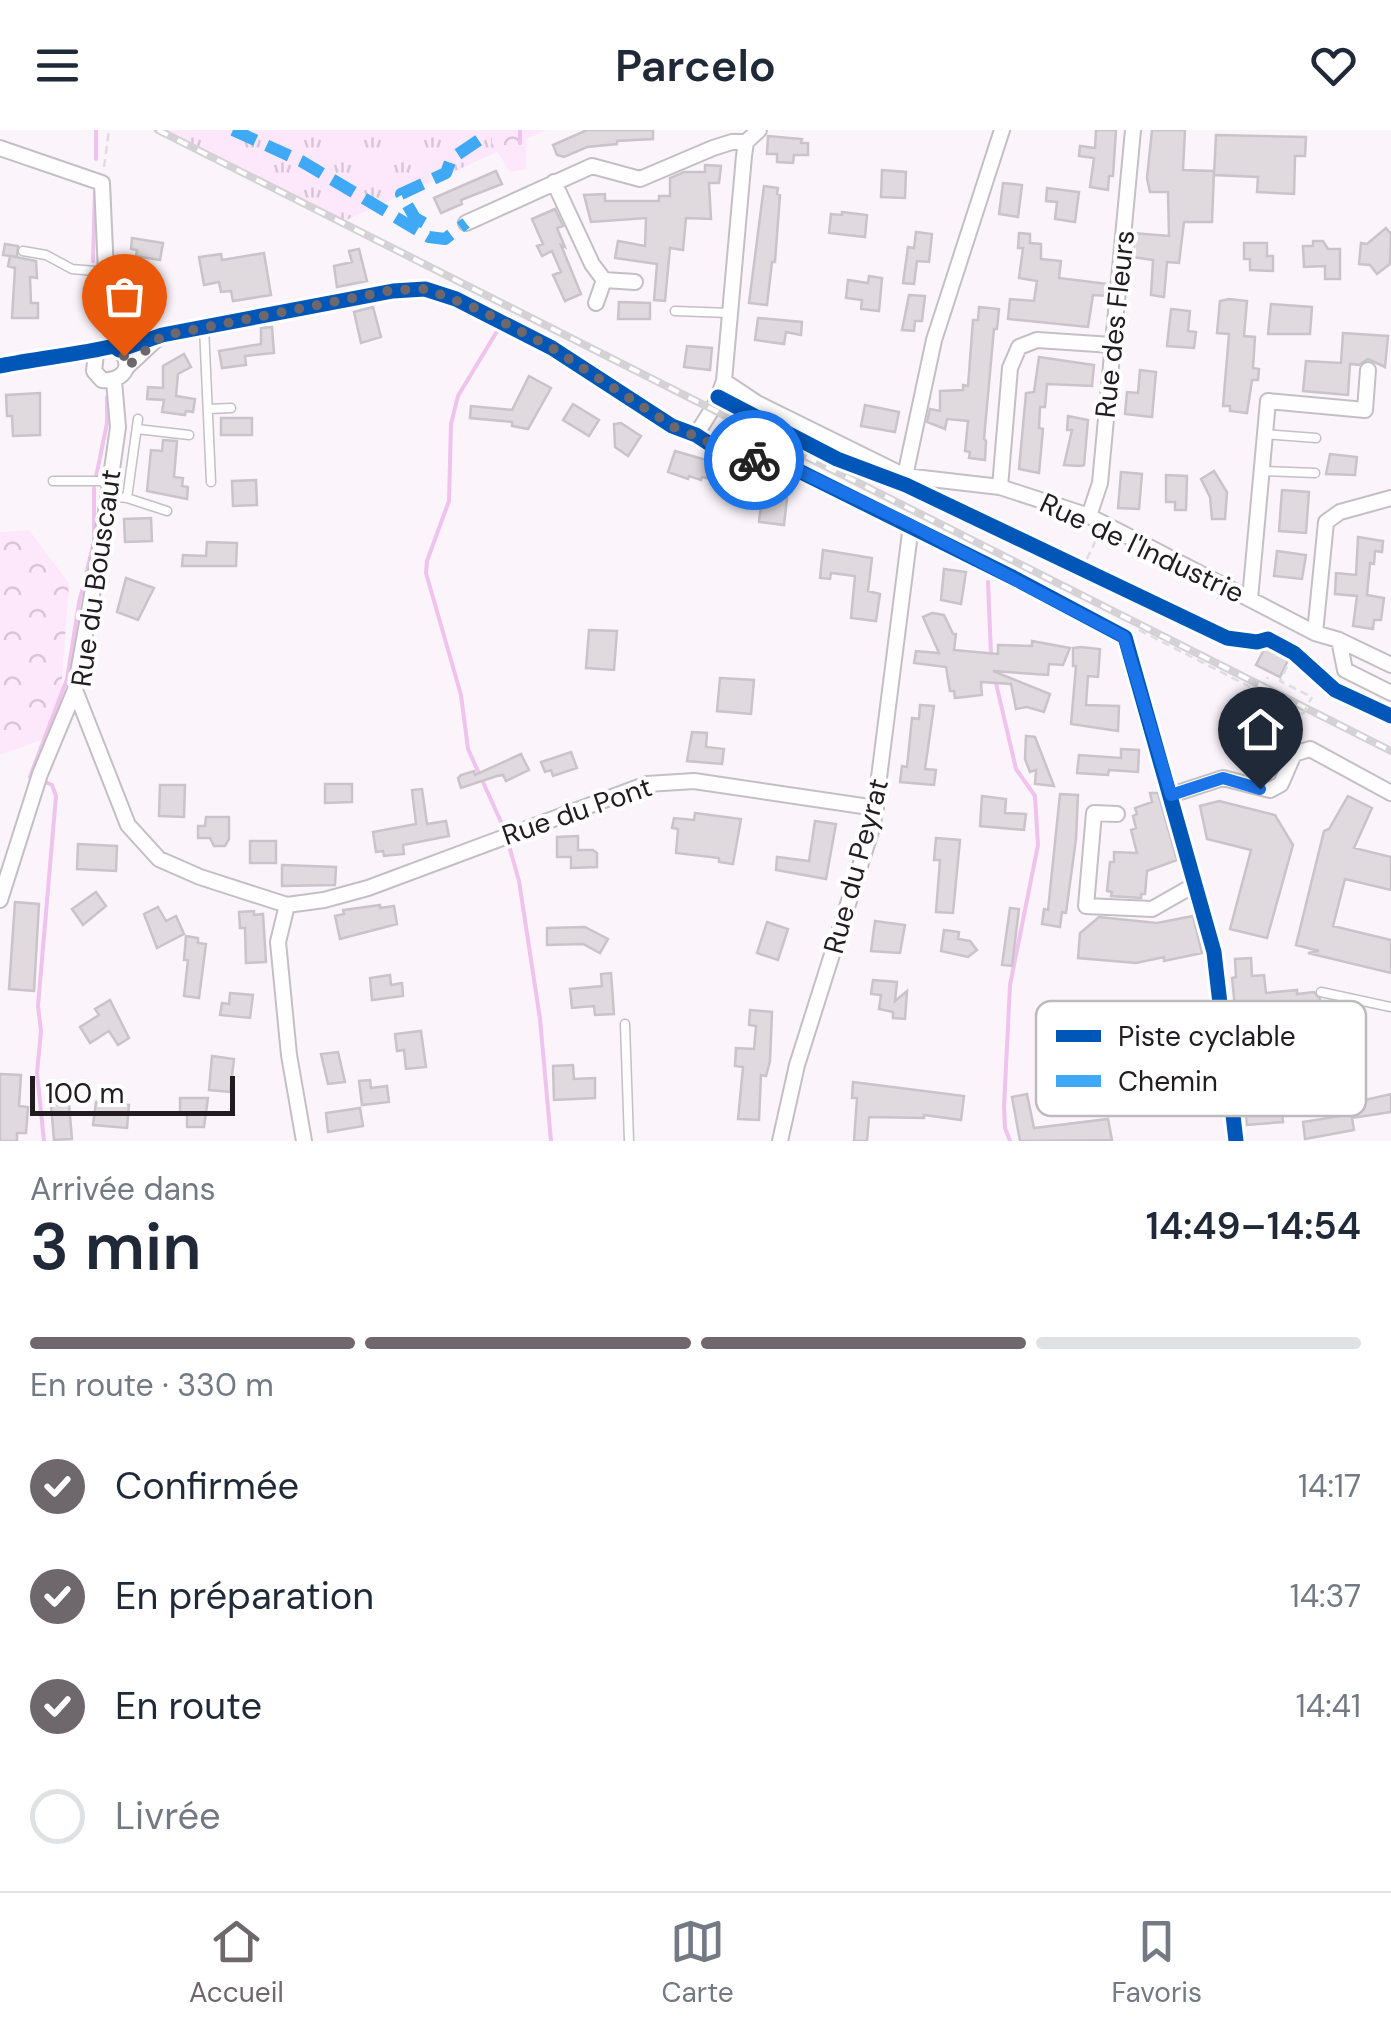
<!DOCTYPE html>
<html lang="fr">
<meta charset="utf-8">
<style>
body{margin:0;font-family:"DM Sans",sans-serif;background:#f2f2f3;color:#1f2937;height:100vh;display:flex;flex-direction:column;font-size:38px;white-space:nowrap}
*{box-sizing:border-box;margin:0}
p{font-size:32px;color:#747a83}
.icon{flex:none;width:55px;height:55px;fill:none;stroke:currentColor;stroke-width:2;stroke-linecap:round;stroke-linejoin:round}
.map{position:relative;height:1011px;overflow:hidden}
.panel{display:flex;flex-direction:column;background:#fff;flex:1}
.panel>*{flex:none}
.scale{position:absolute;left:30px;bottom:25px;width:205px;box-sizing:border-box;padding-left:10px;border:5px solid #221c21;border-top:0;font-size:28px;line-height:35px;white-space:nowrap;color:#221c21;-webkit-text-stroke:8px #fff;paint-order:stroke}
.pin{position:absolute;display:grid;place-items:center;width:85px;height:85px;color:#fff;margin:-102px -42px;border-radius:50% 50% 50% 0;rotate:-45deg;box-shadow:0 0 10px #0007}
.pin .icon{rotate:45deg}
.courier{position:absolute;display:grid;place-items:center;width:100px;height:100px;margin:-50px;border:8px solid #1a73e8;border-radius:50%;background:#fff;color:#222;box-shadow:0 2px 12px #0007}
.head em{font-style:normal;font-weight:600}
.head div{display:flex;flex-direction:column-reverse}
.head{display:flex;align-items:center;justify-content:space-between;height:170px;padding:0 30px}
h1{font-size:65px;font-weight:600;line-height:75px}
.bar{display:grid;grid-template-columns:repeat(4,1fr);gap:15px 10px;align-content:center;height:120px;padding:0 30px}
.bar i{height:12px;border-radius:8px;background:#e0e1e3}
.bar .active{background:#6e686d}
.bar p{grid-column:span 4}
ol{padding:0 30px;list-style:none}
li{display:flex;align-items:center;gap:30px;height:110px}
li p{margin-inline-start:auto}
li .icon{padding:10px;border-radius:50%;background:#6e686d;color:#fff;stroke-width:4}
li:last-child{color:#747a83}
li i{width:55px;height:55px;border:5px solid #e0e1e3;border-radius:50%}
header{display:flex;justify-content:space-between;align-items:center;height:130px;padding:0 30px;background:#fff;font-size:45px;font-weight:600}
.dock{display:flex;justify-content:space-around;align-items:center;height:140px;border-top:2px solid #e0e1e3;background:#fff;font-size:28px;color:#747a83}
.dock a{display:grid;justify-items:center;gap:5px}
.dock .active{color:#6e686d}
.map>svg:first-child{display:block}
.grass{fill:url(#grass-tufts)}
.forest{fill:url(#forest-crowns)}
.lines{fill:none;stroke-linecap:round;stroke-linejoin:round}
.stream{stroke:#f0c2ee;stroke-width:4}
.building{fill:#e0dadf;stroke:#c9c4c9;stroke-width:2.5}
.lane-casing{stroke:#c4bfc4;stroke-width:11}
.street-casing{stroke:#c4bfc4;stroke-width:18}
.path{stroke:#dfdddf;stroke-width:2.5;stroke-dasharray:8 5;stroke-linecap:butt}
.lane{stroke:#fefefe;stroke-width:8}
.street{stroke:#fefefe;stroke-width:14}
.rail-casing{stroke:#d4d2d4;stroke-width:8}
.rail{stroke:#fff;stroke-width:4;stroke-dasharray:11;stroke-linecap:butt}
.path-bridge{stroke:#dfdddf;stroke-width:2.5;stroke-dasharray:8 5;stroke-linecap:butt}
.quiet{stroke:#3fa9f5;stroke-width:12;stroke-dasharray:25 12;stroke-linecap:butt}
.cycleway-casing{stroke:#fff;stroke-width:21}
.cycleway{stroke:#0057b8;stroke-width:15}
.done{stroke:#6e686d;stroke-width:10;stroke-dasharray:0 18}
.route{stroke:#1a73e8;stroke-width:12}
.labels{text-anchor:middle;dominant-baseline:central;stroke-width:8;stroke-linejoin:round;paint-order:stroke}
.street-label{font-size:28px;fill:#221c21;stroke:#fff}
.key{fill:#fff;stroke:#bdbbbc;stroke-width:2.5}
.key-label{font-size:28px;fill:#221c21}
</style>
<header><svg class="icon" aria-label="menu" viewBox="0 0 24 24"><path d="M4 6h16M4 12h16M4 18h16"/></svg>Parcelo<svg class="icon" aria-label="heart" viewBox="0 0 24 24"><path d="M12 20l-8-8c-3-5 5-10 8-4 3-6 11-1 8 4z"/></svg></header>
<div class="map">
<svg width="1391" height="1011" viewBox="0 0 1391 1011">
<defs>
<pattern id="grass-tufts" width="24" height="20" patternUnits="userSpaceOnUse" patternTransform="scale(2.5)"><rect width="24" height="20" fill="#fce8fa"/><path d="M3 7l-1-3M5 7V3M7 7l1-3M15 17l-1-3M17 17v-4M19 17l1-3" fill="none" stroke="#d8c6d6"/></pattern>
<pattern id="forest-crowns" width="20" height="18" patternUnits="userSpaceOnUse" patternTransform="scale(2.5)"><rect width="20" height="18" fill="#fce8fa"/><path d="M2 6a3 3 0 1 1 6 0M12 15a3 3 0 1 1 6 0" fill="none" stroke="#d8c6d6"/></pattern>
</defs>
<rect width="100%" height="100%" fill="#fbf5fb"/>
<!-- grass -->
<path class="grass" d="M163 0H546L344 91Z"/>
<!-- forest -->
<path class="forest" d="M492 0H527L526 39 510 42 492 13Z
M29 400 69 453 58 604 0 625V402Z"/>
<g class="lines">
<!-- stream -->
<path class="stream" d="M96 0V29
M520 13V0
M93 131 95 59
M93 144C91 168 92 187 106 206
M496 203 458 266 451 294 449 371 427 431 426 443 461 565 468 619 502 694
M96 347 107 293V267
M988 452 991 524
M995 549 1016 639 1035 666 1038 715 1010 855 1004 977 1005 998 1010 1011
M30 647 67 549 79 473 94 412V358
M43 651 52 655 56 666 38 876 41 901 37 943 44 1011
M508 712 519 751 540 889 551 1011"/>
</g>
<!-- building -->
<path class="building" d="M587 0H653V9L617 11V14L587 17 564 27 557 25 553 15Z
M1096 0H1116L1113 46H1109L1108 60 1090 57 1094 28 1079 26 1080 16 1095 18Z
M1152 0H1185L1183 40 1214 41 1212 92H1184L1179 133 1167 132 1164 167 1151 165 1153 130 1132 127 1134 103 1169 106 1168 62H1150L1147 48Z
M1216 5 1306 7 1305 26H1295L1294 64 1257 62 1258 47 1214 45Z
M768 6 802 9 801 13H808V25H794L793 33 777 32V24H767Z
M705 35 721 36 719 53H709L711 89 686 88 683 120 670 118 665 171 654 170 657 134 615 128 618 111 645 116 646 88 591 92 584 65 605 64V71H659V66H670V48L684 42H705Z
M882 40 906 42 905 68 881 67Z
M496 41 502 54 461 70 462 74 441 83 434 68Z
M1003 53 1022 55 1018 87 999 84Z
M764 56 778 58 777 64 780 65 775 132H772L767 175 749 173Z
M1047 58 1079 62 1075 92 1055 89 1057 72 1046 71Z
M555 79 563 96 557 98 565 117 561 115 581 164 565 171 553 145 561 142 552 121 542 126 537 116 543 114 532 89Z
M842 82 867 85 865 107 829 103 831 84 842 85Z
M1386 98 1391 104 1390 134 1377 144 1370 135 1359 134 1361 113 1367 114Z
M916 102 932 104 929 132 917 131 914 154 903 153 908 117 914 118Z
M1019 103 1030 104V113L1041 114V129L1061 131 1059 148 1108 154 1107 166 1093 165 1088 197 1008 189 1010 169 1034 171 1037 151 1019 148 1023 118H1018Z
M132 108 163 113 160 130 136 126 137 120 131 119Z
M1313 111H1323L1328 119H1340V149H1325V136L1304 137 1303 116H1313Z
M1244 113H1267V126H1273V141L1250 140V129H1244Z
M5 114 18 116 17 127 11 126 36 131 37 148 30 147 31 173H38V188H12L15 138 8 136 10 126 3 125Z
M359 119 367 151 337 157 334 136 352 132 349 121Z
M264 123 271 165 233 171 231 161 221 162 219 152 204 155 199 127 221 124 222 130Z
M869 146 882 148 879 181 861 179 862 170 846 168 848 150 868 153Z
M909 165 925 166 922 191H915L914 201 902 200Z
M1229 169 1247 171 1244 206 1255 207 1253 238 1259 239 1258 250H1252L1247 283 1230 281V276H1223L1229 204 1217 203 1220 171Z
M619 172 650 173V189H618Z
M1271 174 1312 177 1310 204H1268Z
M373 177 381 207 361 213 354 182Z
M979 177 999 179 997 199H994L984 309 986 311 985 330 969 328 970 322 965 321 968 291 947 289 945 299 927 292 930 279 940 281V261L963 260V255L968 256 973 190H978Z
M1171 179 1190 181 1188 201 1196 202 1194 218 1167 216Z
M758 188 802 192 801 205 786 202 784 214 755 210Z
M272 197 274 223 245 226 246 235 222 238 219 221 261 214V198Z
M1343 203 1388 206 1385 237 1368 229 1359 235 1350 234 1348 265 1303 261 1306 231 1341 233Z
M687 216 712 218 710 240 684 237Z
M184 224 191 237 178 244 176 266 195 269 193 282 186 281 185 285 162 282 164 270 147 269 148 257 163 258V236Z
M1039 227 1094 235 1092 256 1047 254 1045 277H1040L1039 298 1043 299 1039 343 1019 339 1026 263 1034 262Z
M1140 240 1156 242 1152 287 1125 284 1127 262 1138 263Z
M529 246 551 258 528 299 512 296V292L470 288 471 276 512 280Z
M40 263V305L13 306 12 286H7L6 265Z
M573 274 599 290 589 306 563 290Z
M865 275 899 282 895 302 861 296Z
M1068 286 1088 290 1084 335 1081 336 1064 335 1072 300H1067Z
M221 288H252V305H221Z
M621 293 641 306 628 326 615 317 614 294Z
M163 310 177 311 174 347 183 348 182 356 188 357 187 369 147 361 151 320 162 321Z
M675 321 738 339 734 354 702 347 701 350 689 346 688 349 668 342Z
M1330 324 1357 327 1355 345 1326 344Z
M1214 341 1227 362 1225 389H1212L1210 367 1201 349Z
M1121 342 1142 344 1139 379 1118 378Z
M1166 345 1187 346 1186 380H1175V372H1166Z
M256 350 257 375 233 376 232 351Z
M1282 360 1309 362 1306 403 1279 401Z
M762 366 787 368 784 395 759 392Z
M151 388 152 411 125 412 124 389Z
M1358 407 1383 411 1382 422 1375 421 1374 434 1370 433 1367 465 1384 468 1381 490H1374L1373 499 1353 496 1357 466 1335 464 1336 443 1356 445Z
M207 412 237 413 236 436H182L183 425 206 426Z
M823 420 872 428 868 461 880 464 876 491 851 488 855 446 831 443 830 449 820 448Z
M1277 421 1306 425 1302 449 1274 446Z
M944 439 966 442 961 474 941 470Z
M126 448 154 458 138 490 117 482Z
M932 483 944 485 953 504H956L954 520 998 524V515L1032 516V511L1070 518 1063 535 1049 534 1048 545 993 541 1050 564 1044 582 1027 577 1016 579 1011 554 981 552 982 565 955 568 954 561H950L946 537 914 533 916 521 939 523 923 487Z
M589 500 617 501 614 540 586 538Z
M1267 514 1290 526 1280 547 1256 535Z
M1080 517 1100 519 1098 547 1088 546 1086 575 1119 576 1118 601 1071 594 1076 536H1073V518Z
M720 548 754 550 751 584 717 581Z
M920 575 934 576 925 639 936 640 934 655 900 652 902 636 907 637 912 588 919 589Z
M692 602 707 603 706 617 724 619 722 634 687 631Z
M1026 606 1035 607 1054 656 1035 654 1036 640 1030 642 1025 629Z
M1121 619 1139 620 1138 642 1109 640 1108 645 1077 643 1079 625 1121 628Z
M571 622 577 638 553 646 551 640 545 642 541 632Z
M521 624 529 640 506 651 503 645 497 646 461 658 458 648 461 645 474 641 475 645Z
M325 654H352V672L325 673Z
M160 655H185L184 687 159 686Z
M422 659 427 694 446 691 449 706 403 715 404 724 384 726 383 721 376 722 373 702 416 694 412 660Z
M1150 663H1158L1177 730 1147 741 1145 764H1141V768L1111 766 1112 762 1107 761 1110 732H1114V722L1137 723 1131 700 1136 698 1133 686 1137 684 1135 678 1152 672Z
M1060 664 1078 665 1076 709 1066 783 1062 782 1060 797 1042 794 1044 779 1048 780Z
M982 666 1006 669 1005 683 1026 684 1024 700 980 696Z
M1348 666 1372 678 1354 718 1391 727V760L1345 749 1333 796 1391 810V843L1308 823 1319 821 1296 815 1324 701 1329 699Z
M1219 671 1275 685 1293 715 1267 808 1230 799 1251 720 1207 709 1200 676Z
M695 683 741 689 733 734 719 732V728L676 723 678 699 672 698 674 688 694 690Z
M206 687H229V709L225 716H214L210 708H198V696H205Z
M815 691 836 694 826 749 776 740 777 727 809 731Z
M578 706V720H593L597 723V737L571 738V727H557V707Z
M936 708 960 710 953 783 936 782 940 730H934Z
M250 711H276V733H250Z
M78 714 117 716 116 741 77 739Z
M282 735 336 737 335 755 282 756Z
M96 762 106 776 83 795 72 779Z
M15 772 39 774 34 861 9 859Z
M380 775V778L394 776 397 794 340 809 335 786 344 784 343 780Z
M158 777 166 791 176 786 184 804 157 818 144 784Z
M1010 778 1019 779 1012 836 1002 835Z
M254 781V785L263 784 266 832 246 833 245 798H240L239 782Z
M1193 786 1202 823 1164 831V827L1136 833 1078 828 1080 803 1099 787 1157 793Z
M875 791 905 795 900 823 871 821Z
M767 792 788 799 778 830 757 823Z
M585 797 608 809 600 823 583 814 547 815V798Z
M944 800 959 802 958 809 970 811 977 820 968 827 941 821Z
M186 806 198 808V813L206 814 199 868 184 866 188 830H184Z
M1251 828 1252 846 1264 845 1266 863 1297 860V864L1314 862 1320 869V877L1280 881 1283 912 1334 907 1338 943 1279 949 1283 992 1247 995 1232 848 1236 847 1235 829Z
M611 843 614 884 595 885 594 876 572 878 570 859 602 856 601 844Z
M390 845 391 855 402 853 403 866 372 870 370 848Z
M873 850 897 852 895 871 907 861 905 889 893 888V882L879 879 881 865 871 864Z
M230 863 253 865 250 888 220 885 222 873 229 874Z
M110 870 129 908 118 915 109 901 90 913 80 897 99 885 95 879Z
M750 880 772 882 770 931 766 946 761 945 759 990 738 989 743 937 735 936 736 918 754 919 756 896 749 895Z
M421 901 426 937 406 939 404 920 397 921 395 904Z
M338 922 345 952 328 954 321 924Z
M212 926 234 929 230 962 209 960Z
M573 935 574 949 595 948V968L554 970 553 936Z
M0 944 21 945 19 976 28 977 26 1003H17V1011H0Z
M370 950 371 958 387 956 389 972 362 975 359 951Z
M853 952 964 966 961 990 924 985V988L869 987 867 1011H854L857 968H852Z
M1027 964 1034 998 1108 989 1112 1010 1020 1011 1012 967Z
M1391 964V982L1352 988 1354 1000 1305 1009 1303 992 1340 986 1339 976Z
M180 968H208L204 997H187V983H180Z
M96 972 129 975 127 998 93 995Z
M69 974 72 1009 54 1010 51 975Z
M360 978 363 996 328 1002 326 983Z"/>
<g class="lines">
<defs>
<path id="lane" d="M23 121 46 125 72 139 106 142
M675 181 730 183
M204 197 211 352
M209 279 231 278
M137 299 189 305
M1265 304 1316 308
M1262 341 1315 343
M53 351H110
M108 366 127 368 138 289
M127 368 167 381
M1321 862 1391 877
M625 894 629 1011"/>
<path id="street" d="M0 18 102 53 106 142 117 194 114 216
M554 52 592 134 604 150
M466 93 592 36 640 49 713 18 732 12H746
M604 150 635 152
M596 173 604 150
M96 223 94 241 102 250C121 252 136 237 119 220
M0 236C38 228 77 225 114 216L119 220 162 205 393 161 425 159 456 169 552 218 672 296 696 305 722 322 799 341 1018 450 1125 507 1214 822 1236 1011
M127 237 157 209
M114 251 118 297 103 403 75 560 128 695 159 729 200 747 287 775 278 812 289 925 304 1011
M724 251 757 273 905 346 1000 357 1089 386 1315 503 1339 510 1391 535
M696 305 716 273 724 251 744 26 746 12 759 0
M905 346 934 210 1002 0
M1000 357 1010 238 1019 217 1037 210 1112 215
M1089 386 1100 353 1133 0
M1250 469 1268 271 1365 280 1368 240
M1315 503 1326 392 1340 382 1391 368
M1339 510 1345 540 1391 563
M1171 665 1223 648 1270 660 1281 654 1294 624 1310 619 1391 663
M1117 684 1094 683 1086 776 1152 779 1196 754
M0 770 40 644 75 560
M287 775 324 770 368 758 647 654 694 651 876 678
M780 1011 797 935 873 695 911 395"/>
</defs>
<!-- lane casing -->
<use href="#lane" class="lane-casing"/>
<!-- street casing -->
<use href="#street" class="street-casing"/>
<!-- path -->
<path class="path" d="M104 37 109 0
M1081 441 1099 404
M1139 500 1303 584
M1298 513 1280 551 1312 567
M1261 560 1268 547"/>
<!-- lane -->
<use href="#lane" class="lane"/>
<!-- street -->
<use href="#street" class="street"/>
<defs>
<path id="rail" d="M158 0 1391 621"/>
</defs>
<!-- rail casing -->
<use href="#rail" class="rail-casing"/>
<!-- rail -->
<use href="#rail" class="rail"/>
<!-- path-bridge -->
<path class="path-bridge" d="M1303 584 1312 567"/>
<!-- quiet -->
<path class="quiet" d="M233 0 301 31 429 107 445 109 466 93
M424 93 415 88 401 64 446 43 451 29 482 8V0"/>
<defs>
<path id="cycleway" d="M0 236C38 228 77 225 114 216L119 220 162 205 393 161 425 159 456 169 552 218 672 296 696 305 722 322 799 341 1018 450 1125 507 1214 822 1236 1011
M718 267 837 329 906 355 1227 508 1257 512 1268 509 1294 523 1335 560 1391 586"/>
</defs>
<!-- cycleway casing -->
<use href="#cycleway" class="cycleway-casing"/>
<!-- cycleway -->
<use href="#cycleway" class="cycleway"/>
</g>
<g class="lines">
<!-- done -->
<path class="done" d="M124 226 127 237 162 206 393 160 426 159 480 180 552 218 677 299C706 308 724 324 754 330"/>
<!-- route -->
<path class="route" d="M754 330 799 341 911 395 1124 507 1171 665 1223 648 1260 659"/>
</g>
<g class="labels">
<!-- street labels -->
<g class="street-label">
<text transform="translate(1115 194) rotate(-84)">Rue des Fleurs</text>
<text transform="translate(1142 418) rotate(25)">Rue de l'Industrie</text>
<text transform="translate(96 448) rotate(-82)">Rue du Bouscaut</text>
<text transform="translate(577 681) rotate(-19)">Rue du Pont</text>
<text transform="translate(856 736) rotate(-75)">Rue du Peyrat</text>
</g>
</g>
<!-- legend -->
<rect x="1036" y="871" width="330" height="115" rx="15" class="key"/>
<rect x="1056" y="900" width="45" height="12" fill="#0057b8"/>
<rect x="1056" y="945" width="45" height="12" fill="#3fa9f5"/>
<g class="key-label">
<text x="1118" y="916">Piste cyclable</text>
<text x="1118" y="961">Chemin</text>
</g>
</svg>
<div class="scale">100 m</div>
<div class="pin" style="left:124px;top:226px;background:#ea580c"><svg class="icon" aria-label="bag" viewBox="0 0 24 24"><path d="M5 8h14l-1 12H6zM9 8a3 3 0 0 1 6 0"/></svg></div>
<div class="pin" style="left:1260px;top:659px;background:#1f2937"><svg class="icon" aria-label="home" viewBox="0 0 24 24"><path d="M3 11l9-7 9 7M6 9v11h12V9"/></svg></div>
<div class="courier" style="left:754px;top:330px"><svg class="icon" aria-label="bike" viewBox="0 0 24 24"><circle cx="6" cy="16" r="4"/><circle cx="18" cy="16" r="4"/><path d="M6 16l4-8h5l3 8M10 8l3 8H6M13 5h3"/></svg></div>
</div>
<section class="panel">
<div class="head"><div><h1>3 min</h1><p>Arrivée dans</p></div><em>14:49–14:54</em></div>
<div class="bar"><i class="active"></i><i class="active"></i><i class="active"></i><i></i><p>En route · 330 m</p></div>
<ol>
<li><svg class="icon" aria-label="check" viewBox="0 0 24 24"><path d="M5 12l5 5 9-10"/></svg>Confirmée<p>14:17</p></li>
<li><svg class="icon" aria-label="check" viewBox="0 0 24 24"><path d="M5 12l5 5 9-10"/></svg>En préparation<p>14:37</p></li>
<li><svg class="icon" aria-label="check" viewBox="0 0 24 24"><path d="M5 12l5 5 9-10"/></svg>En route<p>14:41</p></li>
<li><i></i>Livrée</li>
</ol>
</section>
<nav class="dock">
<a class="active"><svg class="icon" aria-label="home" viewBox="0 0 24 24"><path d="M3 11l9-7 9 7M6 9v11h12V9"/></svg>Accueil</a>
<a><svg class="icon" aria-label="map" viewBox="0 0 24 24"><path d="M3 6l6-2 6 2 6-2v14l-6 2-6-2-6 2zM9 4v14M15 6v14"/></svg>Carte</a>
<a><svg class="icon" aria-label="saved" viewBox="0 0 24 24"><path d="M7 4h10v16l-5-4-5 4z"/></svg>Favoris</a>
</nav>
